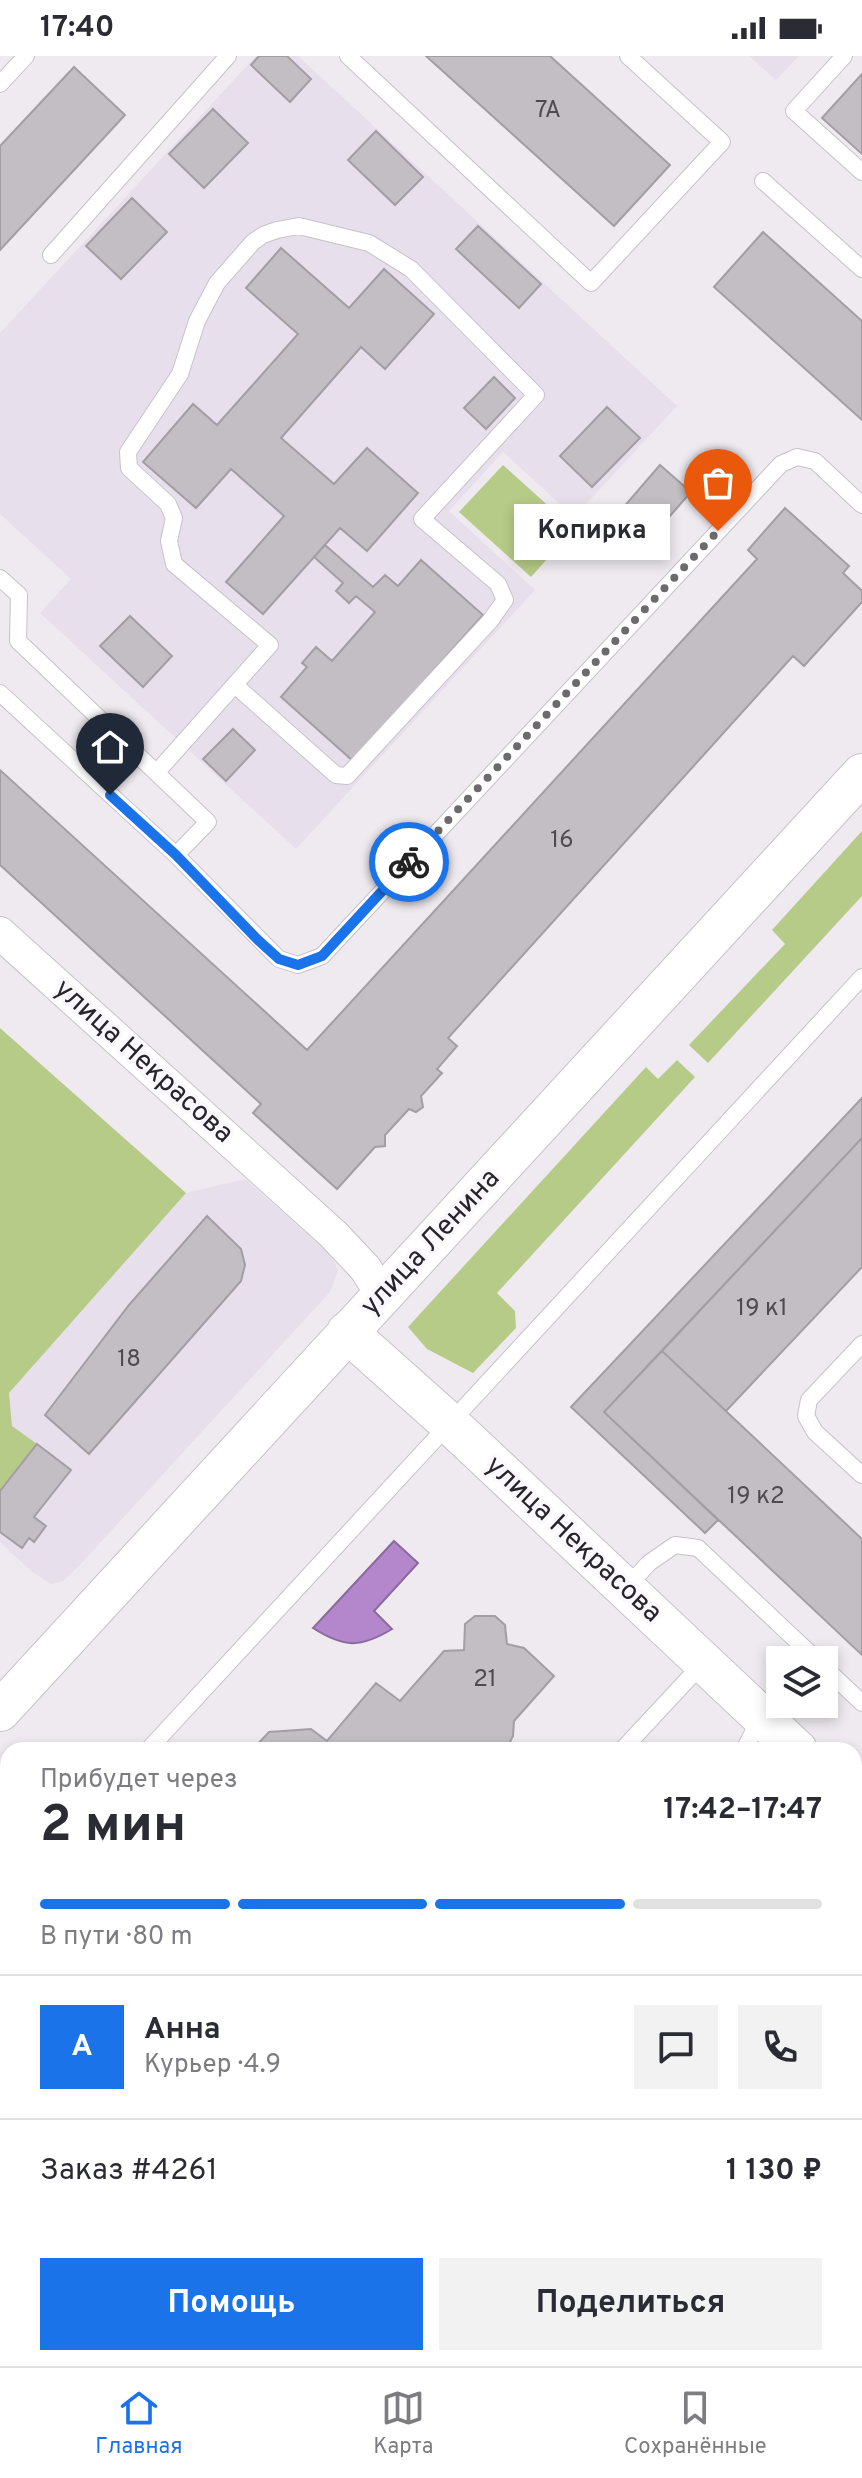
<!DOCTYPE html>
<html lang="ru">
<meta charset="utf-8">
<style>
body{margin:0;font-family:Overpass,sans-serif;background:#f2f2f3;color:#2b2b33;height:100vh;display:flex;flex-direction:column;font-size:30px;white-space:nowrap}
*{box-sizing:border-box;margin:0}
p{font-size:26px;color:#7c7c81}
.icon{flex:none;width:44px;height:44px;fill:none;stroke:currentColor;stroke-width:2;stroke-linecap:round;stroke-linejoin:round}
.map{position:relative;flex:1;overflow:hidden}
.details{position:absolute;left:0px;top:1686px;width:862px;height:624px;display:flex;flex-direction:column;background:#fff;border-radius:24px 24px 0 0;box-shadow:0 4px 12px #0003}
.details>*{flex:none}
.tools{position:absolute;left:766px;top:1590px;display:grid;gap:16px}
.tools a{display:grid;place-items:center;width:72px;height:72px;border-radius:0px;background:#fff;box-shadow:0 4px 12px #0003;font-size:40px}
.pin{position:absolute;display:grid;place-items:center;width:68px;height:68px;color:#fff;margin:-82px -34px;border-radius:50% 50% 50% 0;rotate:-45deg;box-shadow:0 0 8px #0007}
.pin .icon{rotate:45deg}
.courier{position:absolute;display:grid;place-items:center;width:80px;height:80px;margin:-40px;border:6px solid #1a73e8;border-radius:50%;background:#fff;color:#222;box-shadow:0 2px 10px #0007}
.bubble{position:absolute;height:56px;border-radius:0px;background:#fff;box-shadow:0 4px 12px #0003;font-size:26px;font-weight:700;line-height:56px;text-align:center}
.overview em{font-style:normal;font-weight:700}
.overview div{display:flex;flex-direction:column-reverse}
.overview{display:flex;align-items:center;justify-content:space-between;height:136px;padding:0 40px}
h1{font-size:52px;font-weight:700;line-height:60px}
.bar{display:grid;grid-template-columns:repeat(4,1fr);gap:12px 8px;align-content:center;height:96px;padding:0 40px}
.bar i{height:10px;border-radius:6px;background:#e1e1e2}
.bar .selected{background:#1a73e8}
.bar p{grid-column:span 4}
.line{display:flex;align-items:center;gap:20px;padding:0 40px;border-top:2px solid #e1e1e2}
.line div{flex:1}
.round{display:grid;place-items:center;flex:none;width:84px;height:84px;border-radius:0px;background:#f2f2f3}
.cta{display:flex;gap:16px;margin-top:auto;padding:16px 40px}
.cta a{flex:1;height:92px;border-radius:0px;background:#1a73e8;color:#fff;font-size:32px;font-weight:700;line-height:92px;text-align:center}
.cta a+a{background:#f2f2f3;color:#2b2b33}
.status{display:flex;justify-content:space-between;align-items:center;height:56px;padding:0 40px;background:#fff;direction:ltr}
.status svg{height:22px;fill:currentColor}
.tab-bar{display:flex;justify-content:space-around;align-items:center;height:112px;border-top:2px solid #e1e1e2;background:#fff;font-size:22px;color:#7c7c81}
.tab-bar a{display:grid;justify-items:center;gap:4px}
.tab-bar .selected{color:#1a73e8}
.map>svg:first-child{display:block}
.built{fill:#e8dfec}
.green{fill:#b6cb87}
.water{fill:#b486cc;stroke:#8a699b;stroke-width:2}
.building{fill:#c2bec4;stroke:#a29ea4;stroke-width:2}
.lines{fill:none;stroke-linecap:round;stroke-linejoin:round}
.service-casing{stroke:#c6c2c8;stroke-width:18}
.minor-casing{stroke:#c6c2c8;stroke-width:34}
.tertiary-casing{stroke:#c6c2c8;stroke-width:42}
.service{stroke:#fff;stroke-width:16}
.minor{stroke:#fff;stroke-width:32}
.tertiary{stroke:#fff;stroke-width:40}
.done{stroke:#6d6a6e;stroke-width:8;stroke-dasharray:0 14.4}
.route{stroke:#1a73e8;stroke-width:10}
.labels{text-anchor:middle;dominant-baseline:central;stroke-width:7;stroke-linejoin:round;paint-order:stroke}
.number-label{font-size:24px;fill:#4e4b4f}
.street-label{font-size:28px;fill:#272528;stroke:#fbf7fe}
</style>
<div class="status"><b>17:40</b><svg viewBox="0 0 49 12"><path d="M0 12V9h3v3zM5 12V6h3v6zM10 12V3h3v9zM15 12V0h3v12zM26 1h20v11H26zM47 4h2v5h-2z"/></svg></div>
<div class="map">
<svg width="862" height="2310" viewBox="0 0 862 2310">
<rect width="100%" height="100%" fill="#eeeaf0"/>
<!-- built -->
<path class="built" d="M256 0H298L677 350 574 461 503 396 449 455 535 534 296 793 40 557 71 523 0 458V277Z
M749 0H799L776 24Z
M245 1123 333 1201 338 1215 330 1236 79 1510 63 1525 51 1528 32 1516 0 1486V1435L12 1370 9 1337 186 1137Z"/>
<!-- green -->
<path class="green" d="M503 409 574 473 531 521 459 456Z
M862 775V840L708 1007 689 989 785 888 772 874Z
M0 972 186 1137 9 1337 12 1370 37 1388 0 1435Z
M677 1004 695 1021 497 1237 515 1255 516 1272 473 1317 427 1293 408 1271 646 1011 658 1023Z"/>
<!-- water -->
<path class="water" d="M394 1485 418 1507 374 1555 392 1573C361 1592 344 1592 313 1572Z"/>
<!-- building -->
<path class="building" d="M259 0H287L311 23 290 46 251 9Z
M426 0H550L670 109 614 170Z
M74 11 125 59 0 194V90Z
M862 18V98L822 62Z
M213 53 248 87 204 132 169 98Z
M376 75 423 121 395 149 348 104Z
M132 142 167 176 121 223 86 190Z
M478 170 541 228 519 252 456 193Z
M763 176 862 265V364L714 231Z
M281 192 349 252 384 213 434 258 385 313 361 291 281 382 334 428 367 392 418 437 367 495 340 472 263 558 226 526 284 460 231 413 196 452 143 406 193 348 217 369 298 278 246 232Z
M494 321 515 342 486 373 464 352Z
M607 351 640 382 592 431 560 400Z
M660 409 691 436 633 502 603 475Z
M785 452 849 510 843 517 862 535V546L804 610 793 600 448 982 457 990 437 1013 442 1017 421 1040 423 1051 416 1056 409 1053 385 1079V1090L375 1091 337 1133 253 1057 261 1048 0 809V714L307 994 757 503 748 494Z
M325 489 373 531 385 519 398 530 421 504 483 559 353 705 281 641 307 611 302 607 316 591 332 605 375 556 356 540 349 547 336 535 343 527 314 501Z
M130 560 172 600 143 631 100 590Z
M233 673 255 694 226 725 203 703Z
M862 1042V1082L604 1356 718 1464 705 1477 571 1351Z
M862 1082V1211L726 1355 662 1295Z
M207 1160 241 1193 245 1209 241 1225 89 1398 45 1359 129 1249Z
M662 1295 862 1483V1599L604 1356Z
M37 1388 71 1414 34 1461 46 1470 34 1486 29 1482 22 1492 0 1476V1435Z
M475 1560H495L505 1569 507 1588 524 1592 554 1620 514 1665 513 1680 506 1694H252L269 1676 311 1673 327 1685 376 1627 400 1645 444 1595 464 1594 465 1568Z
M854 1926 862 1934 859 1963 862 1966V2036L854 2044Z
M8 1983V2013L0 2006V1992Z
M0 2006 8 2013V2109L0 2118Z
M862 2036V2097L854 2089V2044Z
M862 2156V2250L854 2258V2165Z
M267 2302H352L344 2310H274Z
M608 2302H648L656 2310H600Z"/>
<g class="lines">
<defs>
<path id="service" d="M348 0 591 227 722 86 628 0
M844 0 794 55 862 116
M0 28 26 0
M763 125 862 213
M51 199 228 0
M0 522 19 539 18 585 208 766 176 799
M0 637 176 799 279 903 298 909 322 900 781 408 797 401 815 405 862 449
M157 716 270 589 174 508 169 485 174 462 168 448 129 412 128 396 180 318 197 265 217 227 253 186 263 179 277 174 299 170 369 187 411 213 536 339 422 463 498 528 505 544 490 565 347 720 336 719 235 629
M862 1288 809 1344 806 1360 815 1376 862 1419
M626 1532 649 1507 675 1489 698 1492 817 1604
M824 1611 862 1647
M148 1694 862 921
M622 1694 704 1606
M744 1694 761 1661
M0 1786 8 1794
M854 1813 862 1806
M0 1855 8 1847
M861 1951 862 1950
M0 2271 8 2261
M749 2302 757 2310
M223 2310 224 2302
M536 2310 544 2302"/>
<path id="minor" d="M0 877 333 1178 365 1212 383 1240"/>
<path id="tertiary" d="M347 1276 449 1367 797 1694
M0 1655 862 718
M854 1747 862 1754"/>
</defs>
<!-- service casing -->
<use href="#service" class="service-casing"/>
<!-- minor casing -->
<use href="#minor" class="minor-casing"/>
<!-- tertiary casing -->
<use href="#tertiary" class="tertiary-casing"/>
<!-- service -->
<use href="#service" class="service"/>
<!-- minor -->
<use href="#minor" class="minor"/>
<!-- tertiary -->
<use href="#tertiary" class="tertiary"/>
</g>
<g class="lines">
<!-- done -->
<path class="done" d="M409 806 718 475"/>
<!-- route -->
<path class="route" d="M110 739 176 799 258 884 279 903 298 909 322 900 409 806"/>
</g>
<g class="labels">
<!-- number labels -->
<g class="number-label">
<text x="548" y="55">7А</text>
<text x="562" y="785">16</text>
<text x="762" y="1253">19 к1</text>
<text x="129" y="1304">18</text>
<text x="756" y="1441">19 к2</text>
<text x="485" y="1624">21</text>
</g>
<!-- street labels -->
<g class="street-label">
<text transform="translate(143 1006) rotate(42)">улица Некрасова</text>
<text transform="translate(431 1187) rotate(-47)">улица Ленина</text>
<text transform="translate(573 1484) rotate(43)">улица Некрасова</text>
</g>
</g>
</svg>
<div class="tools">
<a><svg class="icon" aria-label="layers" viewBox="0 0 24 24"><path d="M12 4l9 5-9 5-9-5zM3 14l9 5 9-5"/></svg></a>
</div>
<div class="pin" style="left:718px;top:475px;background:#ea580c"><svg class="icon" aria-label="bag" viewBox="0 0 24 24"><path d="M5 8h14l-1 12H6zM9 8a3 3 0 0 1 6 0"/></svg></div>
<div class="pin" style="left:110px;top:739px;background:#1f2937"><svg class="icon" aria-label="home" viewBox="0 0 24 24"><path d="M3 11l9-7 9 7M6 9v11h12V9"/></svg></div>
<div class="courier" style="left:409px;top:806px"><svg class="icon" aria-label="bike" viewBox="0 0 24 24"><circle cx="6" cy="16" r="4"/><circle cx="18" cy="16" r="4"/><path d="M6 16l4-8h5l3 8M10 8l3 8H6M13 5h3"/></svg></div>
<div class="bubble" style="left:514px;top:448px;width:156px">Копирка</div>
<section class="details">
<div class="overview"><div><h1>2 мин</h1><p>Прибудет через</p></div><em>17:42–17:47</em></div>
<div class="bar"><i class="selected"></i><i class="selected"></i><i class="selected"></i><i></i><p>В пути · 80 m</p></div>
<div class="line" style="height:144px"><b class="round" style="background:#1a73e8;color:#fff">А</b><div><b>Анна</b><p>Курьер · 4.9</p></div><a class="round"><svg class="icon" aria-label="chat" viewBox="0 0 24 24"><path d="M4 5h16v11H9l-5 4z"/></svg></a><a class="round"><svg class="icon" aria-label="phone" viewBox="0 0 24 24"><path d="M5 4h4l2 5-3 2q2 4 5 5l2-3 5 2v4C11 20 4 13 5 4z"/></svg></a></div>
<div class="line" style="height:104px"><div>Заказ #4261</div><b>1 130 ₽</b></div>
<div class="cta"><a>Помощь</a><a>Поделиться</a></div>
</section>
</div>
<nav class="tab-bar">
<a class="selected"><svg class="icon" aria-label="home" viewBox="0 0 24 24"><path d="M3 11l9-7 9 7M6 9v11h12V9"/></svg>Главная</a>
<a><svg class="icon" aria-label="map" viewBox="0 0 24 24"><path d="M3 6l6-2 6 2 6-2v14l-6 2-6-2-6 2zM9 4v14M15 6v14"/></svg>Карта</a>
<a><svg class="icon" aria-label="saved" viewBox="0 0 24 24"><path d="M7 4h10v16l-5-4-5 4z"/></svg>Сохранённые</a>
</nav>
